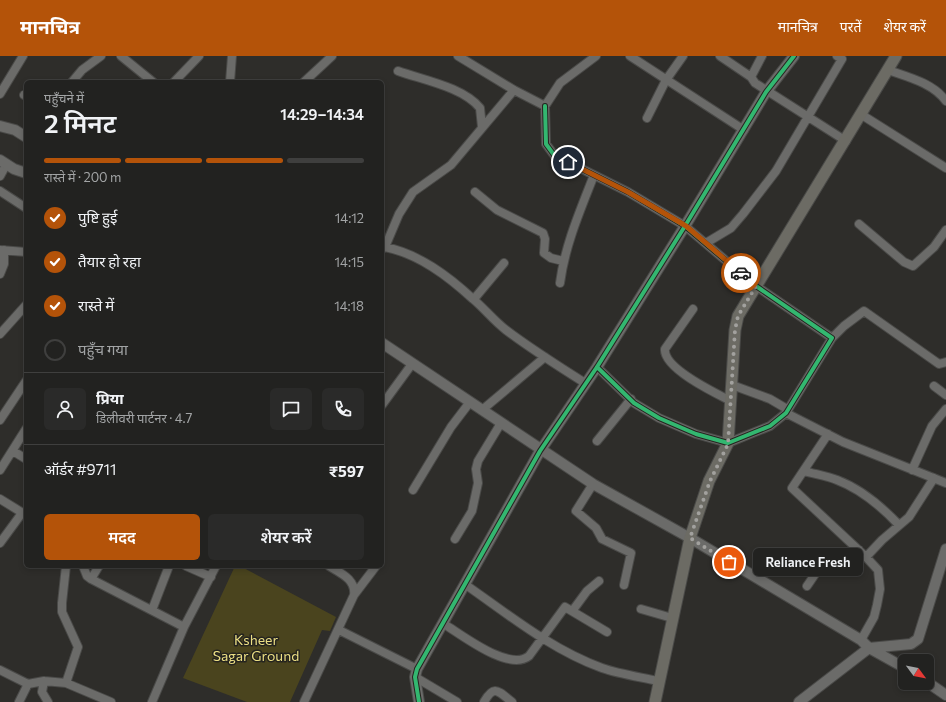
<!DOCTYPE html>
<html lang="hi">
<meta charset="utf-8">
<style>
body{margin:0;font-family:Commissioner,"Noto Sans Devanagari",sans-serif;background:#2a2a29;color:#f1f3f6;height:100vh;display:flex;flex-direction:column;font-size:15px;white-space:nowrap}
*{box-sizing:border-box;margin:0}
p{font-size:13px;color:#a2a4a5}
.icon{flex:none;width:22px;height:22px;fill:none;stroke:currentColor;stroke-width:2;stroke-linecap:round;stroke-linejoin:round}
.map{position:relative;flex:1;overflow:hidden}
.details{position:absolute;left:24px;top:24px;width:360px;height:488px;display:flex;flex-direction:column;background:#222220;border-radius:6px;box-shadow:0 2px 6px #0003,0 0 0 1px #3f3f3e}
.details>*{flex:none}
.needle{width:26px;rotate:122deg}
.controls{position:absolute;left:898px;top:598px;display:grid;gap:8px}
.controls a{display:grid;place-items:center;width:36px;height:36px;border-radius:6px;background:#222220;box-shadow:0 2px 6px #0003,0 0 0 1px #3f3f3e;font-size:20px}
.pin{position:absolute;display:grid;place-items:center;width:34px;height:34px;color:#fff;margin:-17px;border:2px solid #fff;border-radius:50%;box-shadow:0 1px 4px #0007}
.courier{position:absolute;display:grid;place-items:center;width:40px;height:40px;margin:-20px;border:3px solid #b45309;border-radius:50%;background:#fff;color:#222;box-shadow:0 1px 5px #0007}
.bubble{position:absolute;height:28px;border-radius:6px;background:#222220;box-shadow:0 2px 6px #0003,0 0 0 1px #3f3f3e;font-size:13px;font-weight:600;line-height:28px;text-align:center}
.overview em{font-style:normal;font-weight:600}
.overview div{display:flex;flex-direction:column-reverse}
.overview{display:flex;align-items:center;justify-content:space-between;height:68px;padding:0 20px}
h1{font-size:26px;font-weight:600;line-height:30px}
.bar{display:grid;grid-template-columns:repeat(4,1fr);gap:6px 4px;align-content:center;height:48px;padding:0 20px}
.bar i{height:5px;border-radius:3px;background:#3f3f3e}
.bar .selected{background:#b45309}
.bar p{grid-column:span 4}
.line{display:flex;align-items:center;gap:10px;padding:0 20px;border-top:1px solid #3f3f3e}
.line div{flex:1}
.round{display:grid;place-items:center;flex:none;width:42px;height:42px;border-radius:6px;background:#2a2a29}
ol{padding:0 20px;list-style:none}
li{display:flex;align-items:center;gap:12px;height:44px}
li p{margin-inline-start:auto}
li .icon{padding:4px;border-radius:50%;background:#b45309;color:#fff;stroke-width:4}
li:last-child{color:#a2a4a5}
li i{width:22px;height:22px;border:2px solid #3f3f3e;border-radius:50%}
.button{display:flex;gap:8px;margin-top:auto;padding:8px 20px}
.button a{flex:1;height:46px;border-radius:6px;background:#b45309;color:#fff;font-size:16px;font-weight:600;line-height:46px;text-align:center}
.button a+a{background:#2a2a29;color:#f1f3f6}
header{display:flex;align-items:center;gap:24px;box-sizing:border-box;height:56px;padding:0 20px;background:#b45309;color:#fff}
header strong{font-size:19px}
nav{display:flex;gap:22px;margin-inline-start:auto;font-size:14px}
.map>svg:first-child{display:block}
.green{fill:#4a441e}
.lines{fill:none;stroke-linecap:round;stroke-linejoin:round}
.minor-casing{stroke:#4a4a48;stroke-width:10}
.tertiary-casing{stroke:#4a4a48;stroke-width:12}
.secondary-casing{stroke:#4a4a48;stroke-width:13}
.minor{stroke:#6b6b69;stroke-width:8}
.tertiary{stroke:#6b6b69;stroke-width:10}
.secondary{stroke:#6c6b64;stroke-width:11}
.cycleway-casing{stroke:#25241f;stroke-width:6}
.cycleway{stroke:#33b770;stroke-width:4}
.done{stroke:#a2a19e;stroke-width:4;stroke-dasharray:0 7.2}
.route{stroke:#b45309;stroke-width:5}
.labels{text-anchor:middle;dominant-baseline:central;stroke-width:3;stroke-linejoin:round;paint-order:stroke}
.park-label{font-size:14px;fill:#ecdf84;stroke:#25241f}
</style>
<header>
<strong>मानचित्र</strong>
<nav><a>मानचित्र</a><a>परतें</a><a>शेयर करें</a></nav>
</header>
<div class="map">
<svg width="946" height="646" viewBox="0 0 946 646">
<rect width="100%" height="100%" fill="#2e2d2a"/>
<!-- green -->
<path class="green" d="M235 510H240L336 561 330 575 322 574 290 646H247L183 622Z"/>
<g class="lines">
<defs>
<path id="minor" d="M121 0 153 26
M458 0 514 34 545 50 560 27 596 0
M630 0 744 74
M720 0 751 21
M762 0 751 21 755 27 846 85
M888 14C908 21 933 27 946 45
M398 15C423 24 463 31 480 52L482 71
M72 26 82 14 101 0
M174 26 199 0
M230 26 232 0
M304 26 332 0
M0 38 23 0
M24 39 26 40
M545 50 546 88 554 99 628 136 685 170 756 230 832 282 786 357 770 370 728 387 696 378 659 362 634 347 597 311
M862 59 946 112
M647 62 666 24 683 0
M0 120 6 109
M0 135 26 152
M475 136 497 154 543 177 545 183 544 197 551 202 563 205
M859 168 904 206 913 210 934 191 946 174
M706 187 731 172 743 158 776 115 842 3 837 0
M385 191 399 158 413 136 451 109 514 34
M382 193 385 191C419 198 448 220 473 243 485 253 493 264 506 274 531 293 558 310 585 327
M0 194 26 196
M0 218 4 208V194
M560 227C565 189 580 155 594 119
M474 243 504 207
M693 253 665 293C663 312 715 337 731 345
M0 278 26 249
M832 282 844 270 864 255 939 308 946 306
M732 329 770 343 787 353
M934 330 946 339
M382 349 412 308
M482 354 545 301
M786 357 843 386 946 427
M0 364 26 325
M828 378 792 432 866 501 878 514 880 533 877 549 874 561 861 584
M597 385 631 343
M13 395 26 403
M0 414 26 373
M912 414 932 370 946 353
M804 415C814 418 827 420 837 424 861 433 882 451 899 469
M593 428 576 455 596 472 602 483 631 497 624 529
M413 434 451 371 470 346
M0 443 26 459
M455 483 472 455 478 427 476 413 478 405 501 367
M0 487 22 457
M866 501 882 484 909 461 934 422
M83 510 87 520 91 523 184 571 152 646
M186 510 211 521
M91 523 99 510
M466 529C509 559 552 594 602 612 619 618 640 621 658 625
M807 530 822 508 859 494
M354 539 376 510
M641 553 672 562
M152 554 169 510
M573 554 587 535 599 525
M444 568C462 579 509 616 529 600L565 551 607 576
M184 571 216 510
M339 574 417 613
M0 614 28 628 44 625 66 627 111 646
M415 621 457 646
M44 625 42 636 48 646
M66 627 78 591 62 556V547L66 510
M19 646 28 628
M304 646 354 539C356 523 340 517 329 510
M484 646C494 628 498 635 512 646"/>
<path id="tertiary" d="M0 70 15 74 26 81
M0 104 14 113 26 117
M382 287 593 428 690 482 861 584 869 592 905 612
M927 626 946 639
M419 646 415 621 417 613 540 395 597 311 685 170 766 36 794 0
M799 646 869 592 911 588 918 583 946 493"/>
<path id="secondary" d="M655 646 690 482 709 425 728 387 735 274 738 260 896 0"/>
</defs>
<!-- minor casing -->
<use href="#minor" class="minor-casing"/>
<!-- tertiary casing -->
<use href="#tertiary" class="tertiary-casing"/>
<!-- secondary casing -->
<use href="#secondary" class="secondary-casing"/>
<!-- minor -->
<use href="#minor" class="minor"/>
<!-- tertiary -->
<use href="#tertiary" class="tertiary"/>
<!-- secondary -->
<use href="#secondary" class="secondary"/>
<defs>
<path id="cycleway" d="M545 50 546 88 554 99 628 136 685 170 756 230 832 282 786 357 770 370 728 387 696 378 659 362 634 347 597 311
M419 646 415 621 417 613 540 395 597 311 685 170 766 36 794 0"/>
</defs>
<!-- cycleway casing -->
<use href="#cycleway" class="cycleway-casing"/>
<!-- cycleway -->
<use href="#cycleway" class="cycleway"/>
</g>
<g class="lines">
<!-- done -->
<path class="done" d="M729 506 690 482 710 425 728 388 735 274 738 260 756 230 741 217"/>
<!-- route -->
<path class="route" d="M568 106 628 136 686 170 741 217"/>
</g>
<g class="labels">
<!-- park labels -->
<g class="park-label">
<text x="256" y="583">Ksheer<tspan x="256" dy="16">Sagar Ground</tspan></text>
</g>
</g>
</svg>
<div class="controls">
<a><svg class="needle" viewBox="-14 -14 28 28"><path d="M0-13l5 13h-10z" fill="#e53935"/><path d="M0 13l5-13h-10z" fill="#a2a4a5"/></svg></a>
</div>
<div class="pin" style="left:729px;top:506px;background:#ea580c"><svg class="icon" aria-label="bag" viewBox="0 0 24 24"><path d="M5 8h14l-1 12H6zM9 8a3 3 0 0 1 6 0"/></svg></div>
<div class="pin" style="left:568px;top:106px;background:#1f2937"><svg class="icon" aria-label="home" viewBox="0 0 24 24"><path d="M3 11l9-7 9 7M6 9v11h12V9"/></svg></div>
<div class="courier" style="left:741px;top:217px"><svg class="icon" aria-label="car" viewBox="0 0 24 24"><path d="M5 17H2v-5l4-1 3-4h7l3 4 3 1v5h-3M9 17h6M6 11h13"/><circle cx="7" cy="17" r="2"/><circle cx="17" cy="17" r="2"/></svg></div>
<div class="bubble" style="left:753px;top:492px;width:110px">Reliance Fresh</div>
<section class="details">
<div class="overview"><div><h1>2 मिनट</h1><p>पहुँचने में</p></div><em>14:29–14:34</em></div>
<div class="bar"><i class="selected"></i><i class="selected"></i><i class="selected"></i><i></i><p>रास्ते में · 200 m</p></div>
<ol>
<li><svg class="icon" aria-label="check" viewBox="0 0 24 24"><path d="M5 12l5 5 9-10"/></svg>पुष्टि हुई<p>14:12</p></li>
<li><svg class="icon" aria-label="check" viewBox="0 0 24 24"><path d="M5 12l5 5 9-10"/></svg>तैयार हो रहा<p>14:15</p></li>
<li><svg class="icon" aria-label="check" viewBox="0 0 24 24"><path d="M5 12l5 5 9-10"/></svg>रास्ते में<p>14:18</p></li>
<li><i></i>पहुँच गया</li>
</ol>
<div class="line" style="height:72px"><a class="round"><svg class="icon" aria-label="person" viewBox="0 0 24 24"><circle cx="12" cy="8" r="4"/><path d="M4 21q1-7 8-7t8 7"/></svg></a><div><b>प्रिया</b><p>डिलीवरी पार्टनर · 4.7</p></div><a class="round"><svg class="icon" aria-label="chat" viewBox="0 0 24 24"><path d="M4 5h16v11H9l-5 4z"/></svg></a><a class="round"><svg class="icon" aria-label="phone" viewBox="0 0 24 24"><path d="M5 4h4l2 5-3 2q2 4 5 5l2-3 5 2v4C11 20 4 13 5 4z"/></svg></a></div>
<div class="line" style="height:52px"><div>ऑर्डर #9711</div><b>₹597</b></div>
<div class="button"><a>मदद</a><a>शेयर करें</a></div>
</section>
</div>
